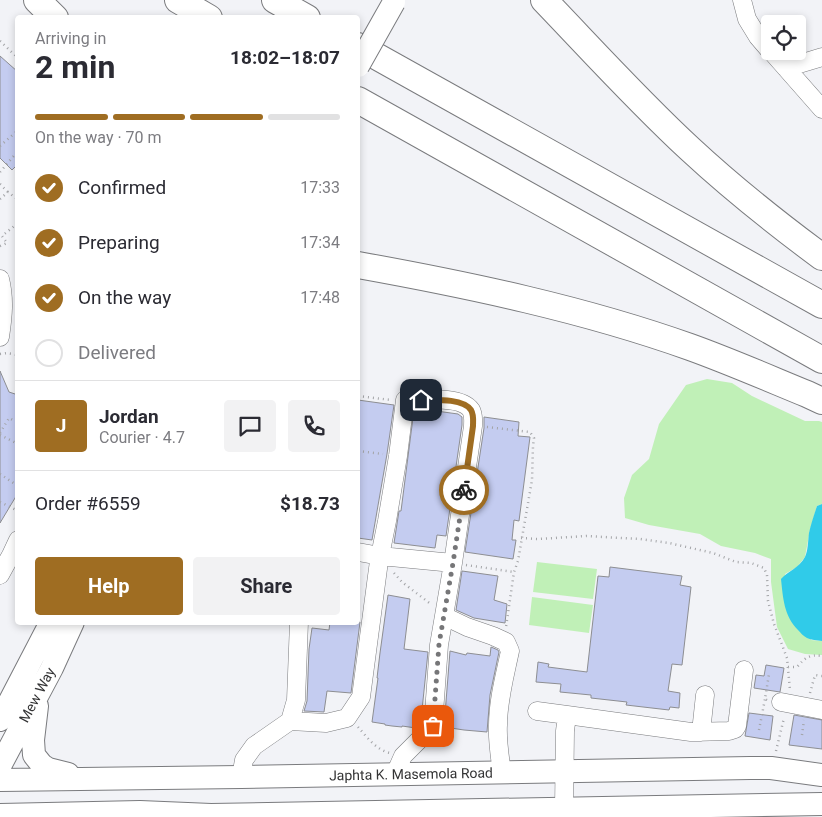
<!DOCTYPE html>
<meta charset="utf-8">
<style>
body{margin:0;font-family:Roboto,sans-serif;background:#f2f2f3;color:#2b2b33;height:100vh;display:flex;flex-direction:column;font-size:19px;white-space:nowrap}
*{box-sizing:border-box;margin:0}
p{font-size:16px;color:#7c7c81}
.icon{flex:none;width:28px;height:28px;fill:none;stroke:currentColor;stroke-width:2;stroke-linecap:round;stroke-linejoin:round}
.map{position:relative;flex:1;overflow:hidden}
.drawer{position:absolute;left:15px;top:15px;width:345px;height:610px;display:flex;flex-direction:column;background:#fff;border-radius:5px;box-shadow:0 2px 8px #0003}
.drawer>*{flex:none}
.tools{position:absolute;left:761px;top:15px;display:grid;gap:10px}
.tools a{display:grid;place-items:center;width:45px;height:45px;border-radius:5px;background:#fff;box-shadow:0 2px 8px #0003;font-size:25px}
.pin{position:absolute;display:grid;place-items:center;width:42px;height:42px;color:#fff;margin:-21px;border-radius:10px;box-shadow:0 2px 8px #0006}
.courier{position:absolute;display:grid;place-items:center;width:50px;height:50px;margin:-25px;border:4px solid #9f6d22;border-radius:50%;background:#fff;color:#222;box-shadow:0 1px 6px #0007}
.head em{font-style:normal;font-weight:700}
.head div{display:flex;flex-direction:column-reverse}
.head{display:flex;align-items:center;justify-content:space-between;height:85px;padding:0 20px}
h1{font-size:32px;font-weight:700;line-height:38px}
.bar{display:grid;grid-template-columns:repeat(4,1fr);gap:8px 5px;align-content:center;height:60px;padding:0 20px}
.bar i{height:6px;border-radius:4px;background:#e1e1e2}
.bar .selected{background:#9f6d22}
.bar p{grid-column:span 4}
.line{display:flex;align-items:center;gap:12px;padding:0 20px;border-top:1px solid #e1e1e2}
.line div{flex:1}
.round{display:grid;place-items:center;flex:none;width:52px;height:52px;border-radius:5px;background:#f2f2f3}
ol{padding:0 20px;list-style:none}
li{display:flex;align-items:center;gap:15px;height:55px}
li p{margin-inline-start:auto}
li .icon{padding:5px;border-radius:50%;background:#9f6d22;color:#fff;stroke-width:4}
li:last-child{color:#7c7c81}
li i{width:28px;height:28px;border:2px solid #e1e1e2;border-radius:50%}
.button{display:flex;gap:10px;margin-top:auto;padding:10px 20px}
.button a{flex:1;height:58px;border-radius:5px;background:#9f6d22;color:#fff;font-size:20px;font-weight:700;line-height:58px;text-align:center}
.button a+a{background:#f2f2f3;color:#2b2b33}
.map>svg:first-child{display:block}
.green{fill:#c0f0b7}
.water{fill:#30cbe9}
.building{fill:#c4ccf0;stroke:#8d8e92}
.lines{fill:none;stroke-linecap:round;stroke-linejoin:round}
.minor-casing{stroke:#7a7b7e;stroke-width:19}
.major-casing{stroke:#7a7b7e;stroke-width:24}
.highway-casing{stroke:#7a7b7e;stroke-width:28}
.path{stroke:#a3a4a7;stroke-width:2.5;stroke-dasharray:1 4;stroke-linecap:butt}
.minor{stroke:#fff;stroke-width:18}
.major{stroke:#fff;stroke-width:22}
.highway{stroke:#fff;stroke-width:26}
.major-bridge-casing{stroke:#7a7b7e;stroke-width:24;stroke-linecap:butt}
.major-bridge{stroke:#fff;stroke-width:22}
.done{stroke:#767678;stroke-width:5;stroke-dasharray:0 9}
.route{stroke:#9f6d22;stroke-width:6}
.labels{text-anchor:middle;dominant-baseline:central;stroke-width:4;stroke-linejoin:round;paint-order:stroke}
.street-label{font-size:14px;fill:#333334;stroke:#fff}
</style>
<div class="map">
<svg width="822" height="817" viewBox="0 0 822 817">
<rect width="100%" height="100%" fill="#f2f3f7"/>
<!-- green -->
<path class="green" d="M707 379 732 383 752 396 805 421H819L822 422V504L817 506 810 530 805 557 797 567 785 574 811 640 822 641V655L805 654 788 649 777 627 771 582V559L755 553 721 546 700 534 649 525 625 518 624 498 632 475 649 459 659 424 686 385Z
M537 562 597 569 593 599 533 592Z
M532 597 593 605 589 633 529 625Z"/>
<!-- water -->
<path class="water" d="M822 504V641C817 640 811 640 807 638 803 636 801 633 798 630 784 616 783 598 781 579 788 571 799 568 805 557 808 551 808 541 809 533 811 524 814 515 817 506Z"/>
<!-- building -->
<path class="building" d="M0 56 18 72V164L12 170 0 158Z
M0 371 9 392 18 395V493L0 523Z
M358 400 394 405 387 454 372 540 358 538V511L359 499 358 498Z
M414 410H429L458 414 462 417V425L446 536 437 535 435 548 394 543 399 511H401Z
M484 417 519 422 518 436 530 437 519 521 514 520 512 540H516L513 559 465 552 484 428Z
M610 567 682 576 680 585 691 587 682 665 672 664 668 691 680 693 679 708 670 707 669 710 626 705 627 702 591 698V695L560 692 561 684 536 682 538 662 549 664 548 667 587 672 598 576 609 577Z
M462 571 498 576 494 600 507 604 505 623 474 618 456 610Z
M388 595 410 599 404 649 428 652 422 710 420 724 416 728 402 726V727L392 726 385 725V724L372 722 378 678H377L380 653Z
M330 622H360L351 693 327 691 324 712 304 711 307 701 309 649 312 628 329 630Z
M491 647 498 650 499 652 490 695 487 732 464 730 444 727 450 651 466 655 467 653 490 656Z
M766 665 784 668 780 692 754 688 756 675 764 676Z
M749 713 773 716 770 740 745 736Z
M794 715 822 720V749L789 745Z"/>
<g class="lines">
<defs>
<path id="minor" d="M742 0 747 19 758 37 770 51
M771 51 822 109
M786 68 822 57
M0 279C5 299 3 317 0 337
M358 552 380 556 453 563
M0 575 11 555 18 540
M444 616 467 627 493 636 506 642 510 651C505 675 498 700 498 725 497 741 500 757 502 773
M781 702 822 710
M537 711 567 715
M290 721 326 723 347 718 361 697 379 561 387 521 398 456 405 400C421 400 461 395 471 410 474 415 473 421 473 426L453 563 439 645 433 726 403 756 395 774
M701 732 705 695
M241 777 244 760 254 746 290 721 296 700 299 622
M564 809 565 731 567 715 691 732 729 731 735 729 737 726 744 670"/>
<path id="major" d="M37 706 33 740 34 755 42 765 48 769 68 774
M0 720 51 622
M0 766 52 668 73 622
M0 780 241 777 750 768H771L822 775
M0 815 140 812 211 815 822 804"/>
<path id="highway" d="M37 0 55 18
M178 0 209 18
M275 0 307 18
M544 0C592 50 639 102 690 149 732 188 776 223 822 257
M358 46 822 305
M358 100 822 360
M358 265C469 285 583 309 690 347 729 361 768 378 807 394L822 401"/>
</defs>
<!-- minor casing -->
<use href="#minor" class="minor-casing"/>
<!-- major casing -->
<use href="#major" class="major-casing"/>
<!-- highway casing -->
<use href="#highway" class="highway-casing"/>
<!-- path -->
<path class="path" d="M0 41 18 58
M0 146 16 132 18 129
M0 172 18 151
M0 184 8 192
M0 199 8 192 18 200
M0 246 7 243 2 236 18 223
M0 354 7 353 18 355
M358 396 391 400
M487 427 530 432 534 438 533 446 532 480 518 561 514 572 506 627
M0 433 9 418 18 423
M0 435 18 444
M358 451 383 454
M0 474 18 486
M0 502 18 511
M521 538 538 539 586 536 640 539 669 543 713 553 736 562 751 563 764 568 767 575 768 601 774 624 787 658 790 690
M466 565 514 572
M394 573 402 582 432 605
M788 667H797C805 658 809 654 822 656
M810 693 815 675 822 676
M767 700 765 699 769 674
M358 727C367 737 376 750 390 753
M759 730 765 699
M802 735 804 720
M776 751 784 718"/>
<!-- minor -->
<use href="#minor" class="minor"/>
<!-- major -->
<use href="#major" class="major"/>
<!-- highway -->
<use href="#highway" class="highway"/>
<defs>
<path id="major-bridge" d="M358 66 394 2"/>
</defs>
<!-- major-bridge casing -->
<use href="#major-bridge" class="major-bridge-casing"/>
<!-- major-bridge -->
<use href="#major-bridge" class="major-bridge"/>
</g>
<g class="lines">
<!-- done -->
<path class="done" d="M433 726 439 644 453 563 464 490"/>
<!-- route -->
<path class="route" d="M421 400C434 400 463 398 471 410 474 415 473 421 473 426L464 490"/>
</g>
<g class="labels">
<!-- street labels -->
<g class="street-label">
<text transform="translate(37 695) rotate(-62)">Mew Way</text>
<text transform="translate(411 774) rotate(-1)">Japhta K. Masemola Road</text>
</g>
</g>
</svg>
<div class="tools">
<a><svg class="icon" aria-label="locate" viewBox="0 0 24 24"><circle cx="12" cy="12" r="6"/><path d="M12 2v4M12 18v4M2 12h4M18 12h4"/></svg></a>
</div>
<div class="pin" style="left:433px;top:726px;background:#ea580c"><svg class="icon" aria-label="bag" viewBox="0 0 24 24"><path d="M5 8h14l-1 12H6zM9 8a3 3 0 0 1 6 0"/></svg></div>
<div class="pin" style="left:421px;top:400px;background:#1f2937"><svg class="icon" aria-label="home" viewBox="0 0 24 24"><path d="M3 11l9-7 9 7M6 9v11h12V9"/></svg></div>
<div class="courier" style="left:464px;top:490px"><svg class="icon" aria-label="bike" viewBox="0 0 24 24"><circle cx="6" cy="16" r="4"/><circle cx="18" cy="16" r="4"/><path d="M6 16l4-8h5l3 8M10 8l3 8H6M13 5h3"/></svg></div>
<section class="drawer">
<div class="head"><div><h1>2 min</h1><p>Arriving in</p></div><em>18:02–18:07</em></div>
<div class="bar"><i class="selected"></i><i class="selected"></i><i class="selected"></i><i></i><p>On the way · 70 m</p></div>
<ol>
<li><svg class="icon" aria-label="check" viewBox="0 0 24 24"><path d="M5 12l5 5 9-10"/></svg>Confirmed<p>17:33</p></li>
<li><svg class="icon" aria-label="check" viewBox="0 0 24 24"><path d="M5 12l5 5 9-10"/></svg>Preparing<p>17:34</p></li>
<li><svg class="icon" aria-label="check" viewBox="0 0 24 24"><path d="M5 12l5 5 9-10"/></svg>On the way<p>17:48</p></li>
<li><i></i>Delivered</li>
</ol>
<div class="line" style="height:90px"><b class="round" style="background:#9f6d22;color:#fff">J</b><div><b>Jordan</b><p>Courier · 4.7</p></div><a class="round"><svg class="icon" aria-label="chat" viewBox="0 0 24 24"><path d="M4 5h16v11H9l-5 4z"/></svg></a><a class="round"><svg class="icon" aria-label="phone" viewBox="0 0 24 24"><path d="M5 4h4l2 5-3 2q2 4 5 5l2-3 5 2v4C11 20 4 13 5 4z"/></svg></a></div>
<div class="line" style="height:65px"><div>Order #6559</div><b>$18.73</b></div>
<div class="button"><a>Help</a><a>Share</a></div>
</section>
</div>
